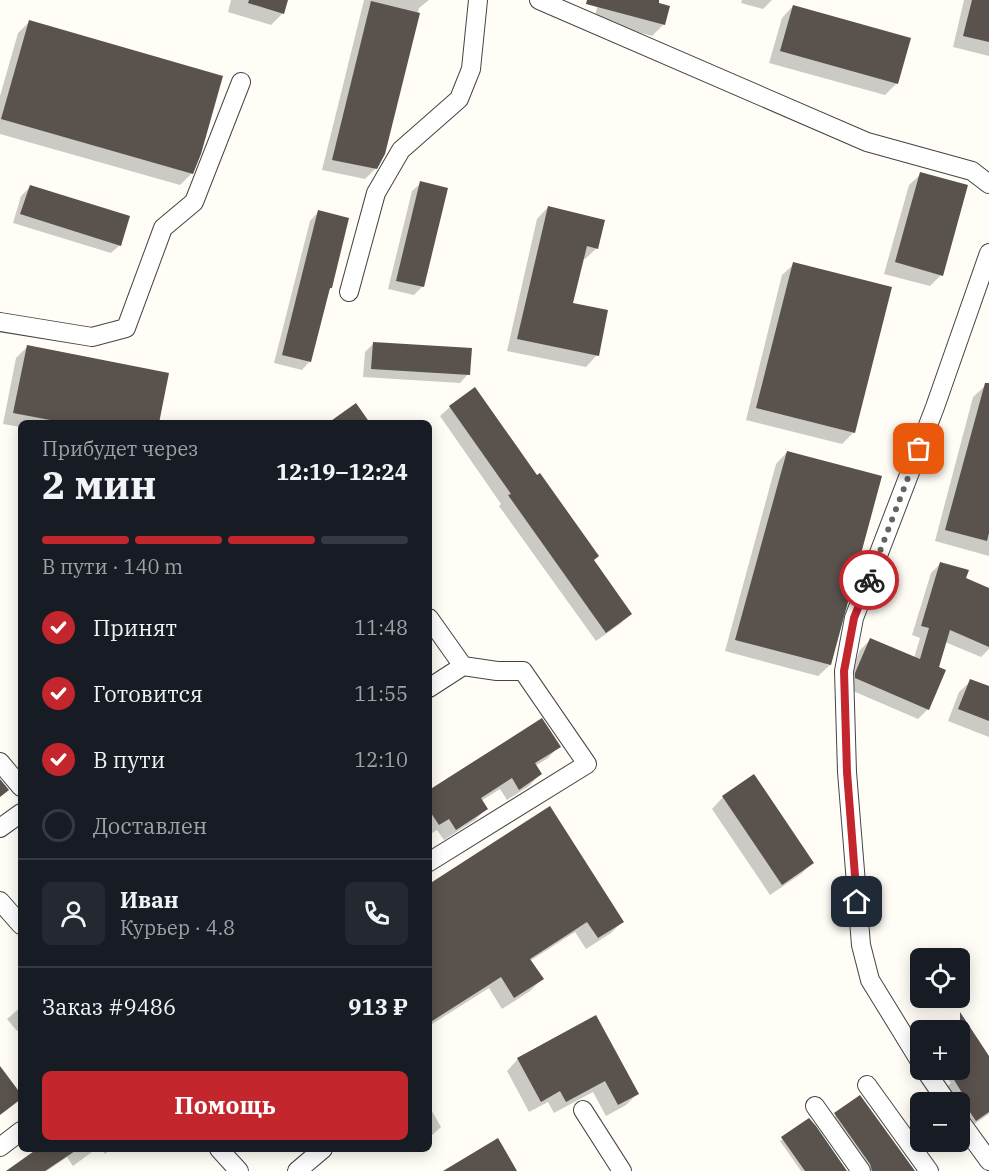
<!DOCTYPE html>
<html lang="ru">
<meta charset="utf-8">
<style>
body{margin:0;font-family:"IBM Plex Serif",serif;background:#242831;color:#f1f3f6;height:100vh;display:flex;flex-direction:column;font-size:22px;white-space:nowrap}
*{box-sizing:border-box;margin:0}
p{font-size:20px;color:#9ea1a6}
.icon{flex:none;width:33px;height:33px;fill:none;stroke:currentColor;stroke-width:2;stroke-linecap:round;stroke-linejoin:round}
.map{position:relative;flex:1;overflow:hidden}
.details{position:absolute;left:18px;top:420px;width:414px;height:732px;display:flex;flex-direction:column;background:#171b24;border-radius:9px;box-shadow:0 3px 15px #0003}
.details>*{flex:none}
.buttons{position:absolute;left:910px;top:948px;display:grid;gap:12px}
.buttons a{display:grid;place-items:center;width:60px;height:60px;border-radius:9px;background:#171b24;box-shadow:0 3px 15px #0003;font-size:30px}
.pin{position:absolute;display:grid;place-items:center;width:51px;height:51px;color:#fff;margin:-26px;border-radius:12px;box-shadow:0 3px 9px #0006}
.courier{position:absolute;display:grid;place-items:center;width:60px;height:60px;margin:-30px;border:4px solid #c4262e;border-radius:50%;background:#fff;color:#222;box-shadow:0 2px 8px #0007}
.head em{font-style:normal;font-weight:700}
.head div{display:flex;flex-direction:column-reverse}
.head{display:flex;align-items:center;justify-content:space-between;height:102px;padding:0 24px}
h1{font-size:39px;font-weight:700;line-height:45px}
.bar{display:grid;grid-template-columns:repeat(4,1fr);gap:9px 6px;align-content:center;height:72px;padding:0 24px}
.bar i{height:8px;border-radius:4px;background:#363941}
.bar .selected{background:#c4262e}
.bar p{grid-column:span 4}
.line{display:flex;align-items:center;gap:15px;padding:0 24px;border-top:2px solid #363941}
.line div{flex:1}
.round{display:grid;place-items:center;flex:none;width:63px;height:63px;border-radius:9px;background:#242831}
ol{padding:0 24px;list-style:none}
li{display:flex;align-items:center;gap:18px;height:66px}
li p{margin-inline-start:auto}
li .icon{padding:6px;border-radius:50%;background:#c4262e;color:#fff;stroke-width:4}
li:last-child{color:#9ea1a6}
li i{width:33px;height:33px;border:3px solid #363941;border-radius:50%}
.primary-button{display:flex;gap:12px;margin-top:auto;padding:12px 24px}
.primary-button a{flex:1;height:69px;border-radius:9px;background:#c4262e;color:#fff;font-size:24px;font-weight:700;line-height:69px;text-align:center}
.map>svg:first-child{display:block}
.shadow{fill:#0003}
.building{fill:#5a524d}
.lines{fill:none;stroke-linecap:round;stroke-linejoin:round}
.minor-casing{stroke:#444;stroke-width:20}
.minor{stroke:#fff;stroke-width:18}
.done{stroke:#646461;stroke-width:6;stroke-dasharray:0 10.8}
.route{stroke:#c4262e;stroke-width:8}
</style>
<div class="map">
<svg width="989" height="1171" viewBox="0 0 989 1171">
<rect width="100%" height="100%" fill="#fffdf5"/>
<!-- shadow -->
<path class="shadow" d="M231 0H287L283 13 271 25 228 12Z
M364 0H429L419 8 384 154 375 169 365 179 322 170Z
M599 0H658L664 24 652 36 594 20Z
M742 0H772L763 9 741 3Z
M964 0H989V56L953 47Z
M793 6 897 83 885 95 769 63 782 18Z
M30 21 199 153 191 174 180 185 0 134V96L18 33Z
M921 174 941 275 930 286 884 274 909 185Z
M421 183 447 189 422 287 414 295 388 289 412 191Z
M30 187 120 245 111 253 13 223 21 196Z
M548 207 597 248 585 259H583L571 304 597 355 586 367 507 351 537 219Z
M318 212 331 288 327 292 310 361 302 370 274 363 310 221Z
M794 264 854 432 842 444 746 420 782 275Z
M373 344 468 374 460 383 363 377 365 352Z
M27 347 158 423H21V427L3 424 16 358Z
M985 386 989 387V556L935 541 973 397Z
M450 407 592 561 630 614 620 624 596 641 499 506 501 504 440 416Z
M787 452 880 478 830 665 818 676 725 651 776 464Z
M941 563 964 579 989 590V649L981 657 945 642 928 709 918 719 846 688V684L860 650 870 640 914 658 920 638 912 635 931 573Z
M971 681 989 688V737L948 721 959 692Z
M559 746 548 758 535 766 540 774 529 786 507 800 500 789 481 801 486 809 475 820 444 840 437 830 429 835V792Z
M723 797 812 863 801 874 770 895 712 809Z
M429 885 622 922 611 933 586 949 575 932 530 961 542 979 530 991 502 1009 489 988 429 1026Z
M21 1007V1028L17 1031 7 1019Z
M595 1017 637 1094 626 1105 606 1116 593 1092 554 1113 548 1102 529 1112 507 1071 518 1059Z
M963 1020 989 1058V1114L964 1131 960 1126V1102H950L942 1091 951 1083 942 1070H960V1030H947Z
M860 1097 913 1171H869L833 1117Z
M429 1106 441 1127 429 1138Z
M809 1120 845 1171H801L780 1141Z
M40 1149H96L73 1166 67 1157 47 1171H9Z
M102 1149H111L105 1154Z"/>
<!-- building -->
<path class="building" d="M249 0H288L284 14 248 3Z
M587 0H659V3L670 6 665 25 586 4Z
M972 0H989V42L963 36Z
M371 1 420 13 385 154 377 169 332 160Z
M793 5 911 38 898 84 780 51Z
M29 20 223 76 201 154 193 174 1 119Z
M920 172 968 185 943 276 895 262Z
M420 181 448 188 424 287 396 281Z
M30 185 130 216 121 246 20 214Z
M548 206 605 220 598 249 587 246 573 303 608 310 599 356 517 339Z
M318 210 349 218 332 288H330L311 362 282 355Z
M793 262 892 287 855 433 756 408Z
M373 342 472 348 470 375 371 369Z
M27 345 169 373 159 423H66L13 413Z
M985 383H989V533L987 541 945 530Z
M475 387 537 475 540 473 599 556 594 560 632 614 606 633 508 495 511 494 449 406Z
M356 403 370 423H328Z
M787 451 882 476 831 665 735 640Z
M940 562 969 570 966 578 989 588V647L950 630 939 667 946 670 929 710 855 678V673L870 638 920 659 929 628 921 626Z
M970 679 989 686V721L958 709Z
M542 718 561 747 535 763 542 774 519 790 512 778 481 798 488 809 456 830 449 819 439 825 429 810V790Z
M754 774 814 863 782 885 722 796Z
M0 779 9 790 0 797Z
M550 806 624 922 598 938 587 922 530 959 544 979 514 998 501 977 429 1023V884Z
M960 1012 989 1056V1112L976 1121 959 1096 962 1093 953 1078 960 1074Z
M596 1015 639 1094 618 1105 605 1081 566 1102 560 1091 541 1102 517 1058Z
M0 1066 21 1094V1099L0 1115Z
M860 1095 915 1171H872L870 1164 834 1113Z
M809 1118 816 1126 847 1171H805L781 1137Z
M498 1138 517 1171H443Z
M37 1149H78L45 1171H6Z"/>
<g class="lines">
<defs>
<path id="minor" d="M539 0 867 142 972 171 989 184
M349 292 376 193 401 150 459 99 471 69 478 0
M0 322 92 337 126 328 163 228 194 202 241 82
M429 618 463 666 497 671H523L587 764 429 862
M429 688 463 666
M0 762 21 787
M0 828 21 813
M0 901 21 925
M921 1063 870 980 861 945 847 772 844 671 854 618 935 407 989 253
M925 1070 947 1102
M867 1085 929 1171
M815 1106 861 1171
M583 1110 622 1171
M960 1121 989 1161
M0 1147 21 1131
M219 1149 239 1171
M297 1171 323 1149"/>
</defs>
<!-- minor casing -->
<use href="#minor" class="minor-casing"/>
<!-- minor -->
<use href="#minor" class="minor"/>
</g>
<g class="lines">
<!-- done -->
<path class="done" d="M869 580 919 449"/>
<!-- route -->
<path class="route" d="M857 902 847 772 844 671 854 618 869 580"/>
</g>
</svg>
<div class="buttons">
<a><svg class="icon" aria-label="locate" viewBox="0 0 24 24"><circle cx="12" cy="12" r="6"/><path d="M12 2v4M12 18v4M2 12h4M18 12h4"/></svg></a>
<a>+</a>
<a>−</a>
</div>
<div class="pin" style="left:919px;top:449px;background:#ea580c"><svg class="icon" aria-label="bag" viewBox="0 0 24 24"><path d="M5 8h14l-1 12H6zM9 8a3 3 0 0 1 6 0"/></svg></div>
<div class="pin" style="left:857px;top:902px;background:#1f2937"><svg class="icon" aria-label="home" viewBox="0 0 24 24"><path d="M3 11l9-7 9 7M6 9v11h12V9"/></svg></div>
<div class="courier" style="left:869px;top:580px"><svg class="icon" aria-label="bike" viewBox="0 0 24 24"><circle cx="6" cy="16" r="4"/><circle cx="18" cy="16" r="4"/><path d="M6 16l4-8h5l3 8M10 8l3 8H6M13 5h3"/></svg></div>
<section class="details">
<div class="head"><div><h1>2 мин</h1><p>Прибудет через</p></div><em>12:19–12:24</em></div>
<div class="bar"><i class="selected"></i><i class="selected"></i><i class="selected"></i><i></i><p>В пути · 140 m</p></div>
<ol>
<li><svg class="icon" aria-label="check" viewBox="0 0 24 24"><path d="M5 12l5 5 9-10"/></svg>Принят<p>11:48</p></li>
<li><svg class="icon" aria-label="check" viewBox="0 0 24 24"><path d="M5 12l5 5 9-10"/></svg>Готовится<p>11:55</p></li>
<li><svg class="icon" aria-label="check" viewBox="0 0 24 24"><path d="M5 12l5 5 9-10"/></svg>В пути<p>12:10</p></li>
<li><i></i>Доставлен</li>
</ol>
<div class="line" style="height:108px"><a class="round"><svg class="icon" aria-label="person" viewBox="0 0 24 24"><circle cx="12" cy="8" r="4"/><path d="M4 21q1-7 8-7t8 7"/></svg></a><div><b>Иван</b><p>Курьер · 4.8</p></div><a class="round"><svg class="icon" aria-label="phone" viewBox="0 0 24 24"><path d="M5 4h4l2 5-3 2q2 4 5 5l2-3 5 2v4C11 20 4 13 5 4z"/></svg></a></div>
<div class="line" style="height:78px"><div>Заказ #9486</div><b>913 ₽</b></div>
<div class="primary-button"><a>Помощь</a></div>
</section>
</div>
